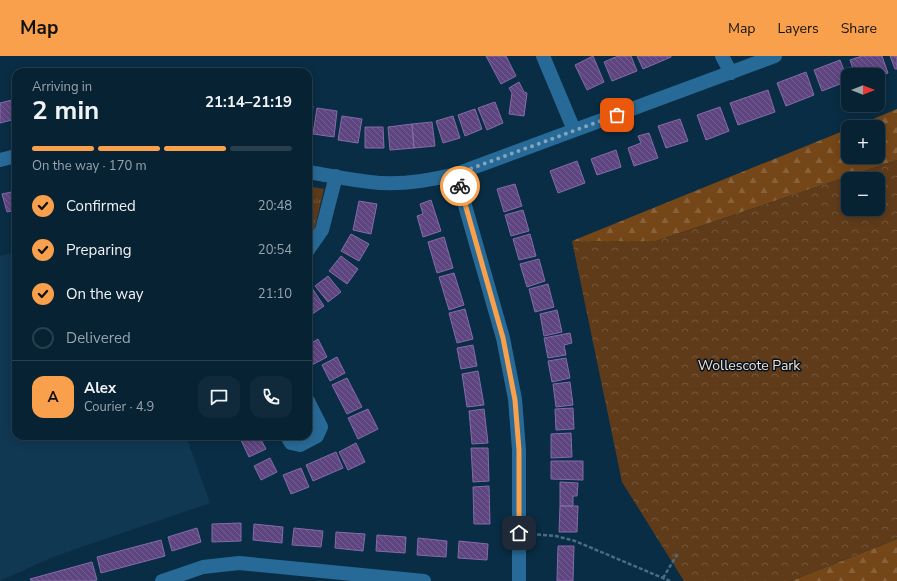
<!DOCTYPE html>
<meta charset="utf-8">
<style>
body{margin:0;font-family:"Nunito Sans",sans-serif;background:#102a3b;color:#f1f3f6;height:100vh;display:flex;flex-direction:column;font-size:15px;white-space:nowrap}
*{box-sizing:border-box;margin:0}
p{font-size:13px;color:#98a4ac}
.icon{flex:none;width:22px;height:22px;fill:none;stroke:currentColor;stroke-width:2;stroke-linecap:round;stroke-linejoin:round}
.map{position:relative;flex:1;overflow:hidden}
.panel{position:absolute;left:12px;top:12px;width:300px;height:372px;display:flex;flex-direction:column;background:#072233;border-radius:12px;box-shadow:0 2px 10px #0003,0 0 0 1px #283f4e}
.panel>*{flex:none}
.needle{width:26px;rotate:90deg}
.fabs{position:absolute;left:841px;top:12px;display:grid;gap:8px}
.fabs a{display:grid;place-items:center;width:44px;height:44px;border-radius:8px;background:#072233;box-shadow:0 2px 10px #0003,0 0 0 1px #283f4e;font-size:20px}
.pin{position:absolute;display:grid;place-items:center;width:34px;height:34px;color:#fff;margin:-17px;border-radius:8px;box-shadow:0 2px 6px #0006}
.courier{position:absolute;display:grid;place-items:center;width:40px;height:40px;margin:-20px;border:3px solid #f8a04b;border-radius:50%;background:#fff;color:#222;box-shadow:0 1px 5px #0007}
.summary em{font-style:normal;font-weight:700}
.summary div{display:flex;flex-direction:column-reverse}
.summary{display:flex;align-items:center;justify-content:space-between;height:68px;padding:0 20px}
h1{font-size:26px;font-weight:700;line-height:30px}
.bar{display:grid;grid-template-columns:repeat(4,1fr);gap:6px 4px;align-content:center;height:48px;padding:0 20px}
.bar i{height:5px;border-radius:3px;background:#283f4e}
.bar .current{background:#f8a04b}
.bar p{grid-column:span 4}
.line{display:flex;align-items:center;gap:10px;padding:0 20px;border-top:1px solid #283f4e}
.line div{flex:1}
.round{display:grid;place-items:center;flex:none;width:42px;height:42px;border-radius:12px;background:#102a3b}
ol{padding:0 20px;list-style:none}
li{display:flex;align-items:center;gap:12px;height:44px}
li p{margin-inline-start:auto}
li .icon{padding:4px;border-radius:50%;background:#f8a04b;color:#111;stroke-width:4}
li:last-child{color:#98a4ac}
li i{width:22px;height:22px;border:2px solid #283f4e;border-radius:50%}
header{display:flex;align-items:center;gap:24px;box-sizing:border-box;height:56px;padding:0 20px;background:#f8a04b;color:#111}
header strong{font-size:19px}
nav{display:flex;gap:22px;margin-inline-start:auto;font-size:14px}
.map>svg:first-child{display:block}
.built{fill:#103852}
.grass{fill:url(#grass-tufts)}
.forest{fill:url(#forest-firs)}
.park{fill:url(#park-crowns);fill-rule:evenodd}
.building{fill:url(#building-back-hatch);stroke:#846ba9}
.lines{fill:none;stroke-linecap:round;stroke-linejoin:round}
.path{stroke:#496c83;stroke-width:2.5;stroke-dasharray:4 2;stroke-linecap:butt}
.minor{stroke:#286a97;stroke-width:14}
.done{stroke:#83a4bc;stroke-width:4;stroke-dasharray:0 7.2}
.route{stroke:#f8a04b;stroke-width:5}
.labels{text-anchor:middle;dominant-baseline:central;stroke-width:3;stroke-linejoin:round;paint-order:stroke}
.park-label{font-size:14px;fill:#fbddc4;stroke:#001426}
</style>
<header>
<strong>Map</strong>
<nav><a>Map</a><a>Layers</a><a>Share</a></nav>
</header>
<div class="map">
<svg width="897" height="525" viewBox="0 0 897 525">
<defs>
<pattern id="grass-tufts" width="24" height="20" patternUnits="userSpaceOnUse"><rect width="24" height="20" fill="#5f3b19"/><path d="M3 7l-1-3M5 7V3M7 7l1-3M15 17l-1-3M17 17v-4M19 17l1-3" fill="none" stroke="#74573b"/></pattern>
<pattern id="forest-firs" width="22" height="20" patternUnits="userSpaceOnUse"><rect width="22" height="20" fill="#754718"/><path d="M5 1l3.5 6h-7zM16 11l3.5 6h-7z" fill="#87613a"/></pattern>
<pattern id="park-crowns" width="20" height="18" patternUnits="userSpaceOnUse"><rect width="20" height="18" fill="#5f3b19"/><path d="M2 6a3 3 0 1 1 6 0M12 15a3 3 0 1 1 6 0" fill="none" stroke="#74573b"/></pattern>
<pattern id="building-back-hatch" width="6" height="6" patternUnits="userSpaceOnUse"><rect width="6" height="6" fill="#5e4580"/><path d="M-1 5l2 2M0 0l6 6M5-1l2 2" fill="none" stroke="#736093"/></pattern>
</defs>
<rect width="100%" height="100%" fill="#092d44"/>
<!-- built -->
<path class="built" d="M16 196V380H186L210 447 53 501 0 525V200Z"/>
<!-- grass -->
<path class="grass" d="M308 130 324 133 314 175 308 184Z"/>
<!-- forest -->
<path class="forest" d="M897 53V104L656 185H572L848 73V101H878V71H854Z
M897 483V525H791Z"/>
<!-- park -->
<path class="park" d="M897 104V483L791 525H684L622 426 572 185H656ZM848 123H878V153H848Z"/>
<!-- building -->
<path class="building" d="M486 0H506L516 20 501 28Z
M593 0 604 26 587 34 575 9Z
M618 0H631L637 15 612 25 604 6Z
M637 0H671V1L643 13Z
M862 0H882L888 17 878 20V19H855L850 4Z
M890 0H897V13H895Z
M840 4 848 25 822 35 814 14Z
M806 16 814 39 786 50 777 27Z
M519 26 524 36 527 37 524 60 509 58 512 37 509 32Z
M768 34 775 56 738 69 730 47Z
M16 43V63L0 67V47Z
M495 46 503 67 487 74 478 52Z
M308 50H313L309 75H308Z
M720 51 729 75 706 84 697 59Z
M317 52 337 55 334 81 313 78Z
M475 53 482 73 465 80 458 59Z
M342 60 362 63 358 87 338 84Z
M453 60 460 82 443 87 436 65Z
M680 63 688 85 666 92 658 70Z
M432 66 435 90 414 92 412 68Z
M412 68 414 92 390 94 388 71Z
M365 71H383L384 92H365Z
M649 77 658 102 634 110 628 92 641 87 638 80Z
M616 94 621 111 597 119 591 103Z
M577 105 585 127 558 137 550 115Z
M515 128 522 150 504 156 497 133Z
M16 135V154L7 156 2 138Z
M431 144 441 175 423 181 417 160 423 158 420 148Z
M359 145 377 148 371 178 353 174Z
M523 154 529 175 511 180 505 159Z
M351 178 369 188 359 205 341 195Z
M530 178 536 200 519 204 513 183Z
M444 181 453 212 437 217 428 186Z
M341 200 358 213 347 228 329 215Z
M539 203 545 225 527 231 520 208Z
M454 217 464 249 449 254 439 221Z
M328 220 341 236 328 246 315 230Z
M548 228 554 251 535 256 529 233Z
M312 232 324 250 308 261V235Z
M465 253 473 283 457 287 449 257Z
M557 254 562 276 544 280 540 258Z
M570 277 572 287 564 289 566 299 548 302 544 282Z
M318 283 327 301 310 310 308 307V289Z
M473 289 477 310 461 313 457 292Z
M337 301 345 317 330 325 322 309Z
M566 302 570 322 552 326 548 305Z
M478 315 484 349 467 351 462 318Z
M347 322 362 351 347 358 332 329Z
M570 326 573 349 556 351 553 328Z
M573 352 574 373 556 374 555 353Z
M368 353 378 373 358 383 348 362Z
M484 353 488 387 472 388 469 355Z
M571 377 572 401 551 402V378Z
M239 380H259L266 393 249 401Z
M356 387 365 406 348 414 339 396Z
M471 392H488L489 425 473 426Z
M336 396 343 412 313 425 306 409Z
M270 402 277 416 261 424 254 410Z
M551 405H583V424L551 423Z
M301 412 309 431 291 438 283 419Z
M560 426 578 427 577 440H573V450H560Z
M489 430 490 468H474L473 431Z
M560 450H578L577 476H559Z
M241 467V485L212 486V468Z
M254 468 283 471 282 487 253 484Z
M197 472 201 486 172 495 168 481Z
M294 472 323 475 321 491 292 489Z
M336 476 365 478 363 495 335 492Z
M377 479 406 481 405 497 376 495Z
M418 482 447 485 446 501 417 499Z
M161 484 165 500 101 517 97 501Z
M459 485 488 488 487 504 458 502Z
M558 490H574L573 525H557Z
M92 506 97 524 92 525H31L30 523Z"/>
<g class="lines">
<!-- path -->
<path class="path" d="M531 478 556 480 575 485 670 525
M663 522 678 497"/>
<!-- minor -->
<path class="minor" d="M543 0 574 74
M722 0 731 17
M0 104 16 100
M308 116C328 119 349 124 370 126 399 130 428 125 456 118L775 0
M456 118 503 282 515 343 519 394V525
M308 194 322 174 336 120
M287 380 291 387 300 389 317 380 321 371 308 345
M162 525 203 511 239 507 424 525"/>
</g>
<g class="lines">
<!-- done -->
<path class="done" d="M460 130 456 118 617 59"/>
<!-- route -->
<path class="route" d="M460 130 503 282 515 344 519 394V477"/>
</g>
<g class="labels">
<!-- park labels -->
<g class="park-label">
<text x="749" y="309">Wollescote Park</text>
</g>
</g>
</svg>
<div class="fabs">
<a><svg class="needle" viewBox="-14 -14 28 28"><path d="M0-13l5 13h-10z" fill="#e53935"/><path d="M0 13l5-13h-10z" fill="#98a4ac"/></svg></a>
<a>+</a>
<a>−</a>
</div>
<div class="pin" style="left:617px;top:59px;background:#ea580c"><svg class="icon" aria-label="bag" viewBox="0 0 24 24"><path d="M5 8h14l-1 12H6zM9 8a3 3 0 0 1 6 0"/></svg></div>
<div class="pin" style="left:519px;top:477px;background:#1f2937"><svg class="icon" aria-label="home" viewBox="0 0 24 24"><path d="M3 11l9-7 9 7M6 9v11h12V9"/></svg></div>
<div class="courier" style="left:460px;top:130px"><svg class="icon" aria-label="bike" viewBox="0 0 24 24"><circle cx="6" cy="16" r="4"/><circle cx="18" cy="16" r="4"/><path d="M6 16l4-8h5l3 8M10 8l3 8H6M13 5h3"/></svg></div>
<section class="panel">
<div class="summary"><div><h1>2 min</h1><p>Arriving in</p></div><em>21:14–21:19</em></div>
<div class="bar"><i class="current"></i><i class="current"></i><i class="current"></i><i></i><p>On the way · 170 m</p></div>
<ol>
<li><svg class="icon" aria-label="check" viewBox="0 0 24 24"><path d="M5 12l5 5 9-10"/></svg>Confirmed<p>20:48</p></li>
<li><svg class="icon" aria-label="check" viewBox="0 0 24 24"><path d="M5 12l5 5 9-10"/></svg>Preparing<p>20:54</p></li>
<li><svg class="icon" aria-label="check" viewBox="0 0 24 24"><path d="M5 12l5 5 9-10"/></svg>On the way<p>21:10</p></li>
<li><i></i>Delivered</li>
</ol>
<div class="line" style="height:72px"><b class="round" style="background:#f8a04b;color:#111">A</b><div><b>Alex</b><p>Courier · 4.9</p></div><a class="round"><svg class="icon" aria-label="chat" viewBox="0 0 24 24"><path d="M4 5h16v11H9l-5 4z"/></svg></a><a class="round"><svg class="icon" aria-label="phone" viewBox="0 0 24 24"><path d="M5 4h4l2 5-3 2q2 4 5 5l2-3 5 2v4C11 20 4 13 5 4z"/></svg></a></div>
</section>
</div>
